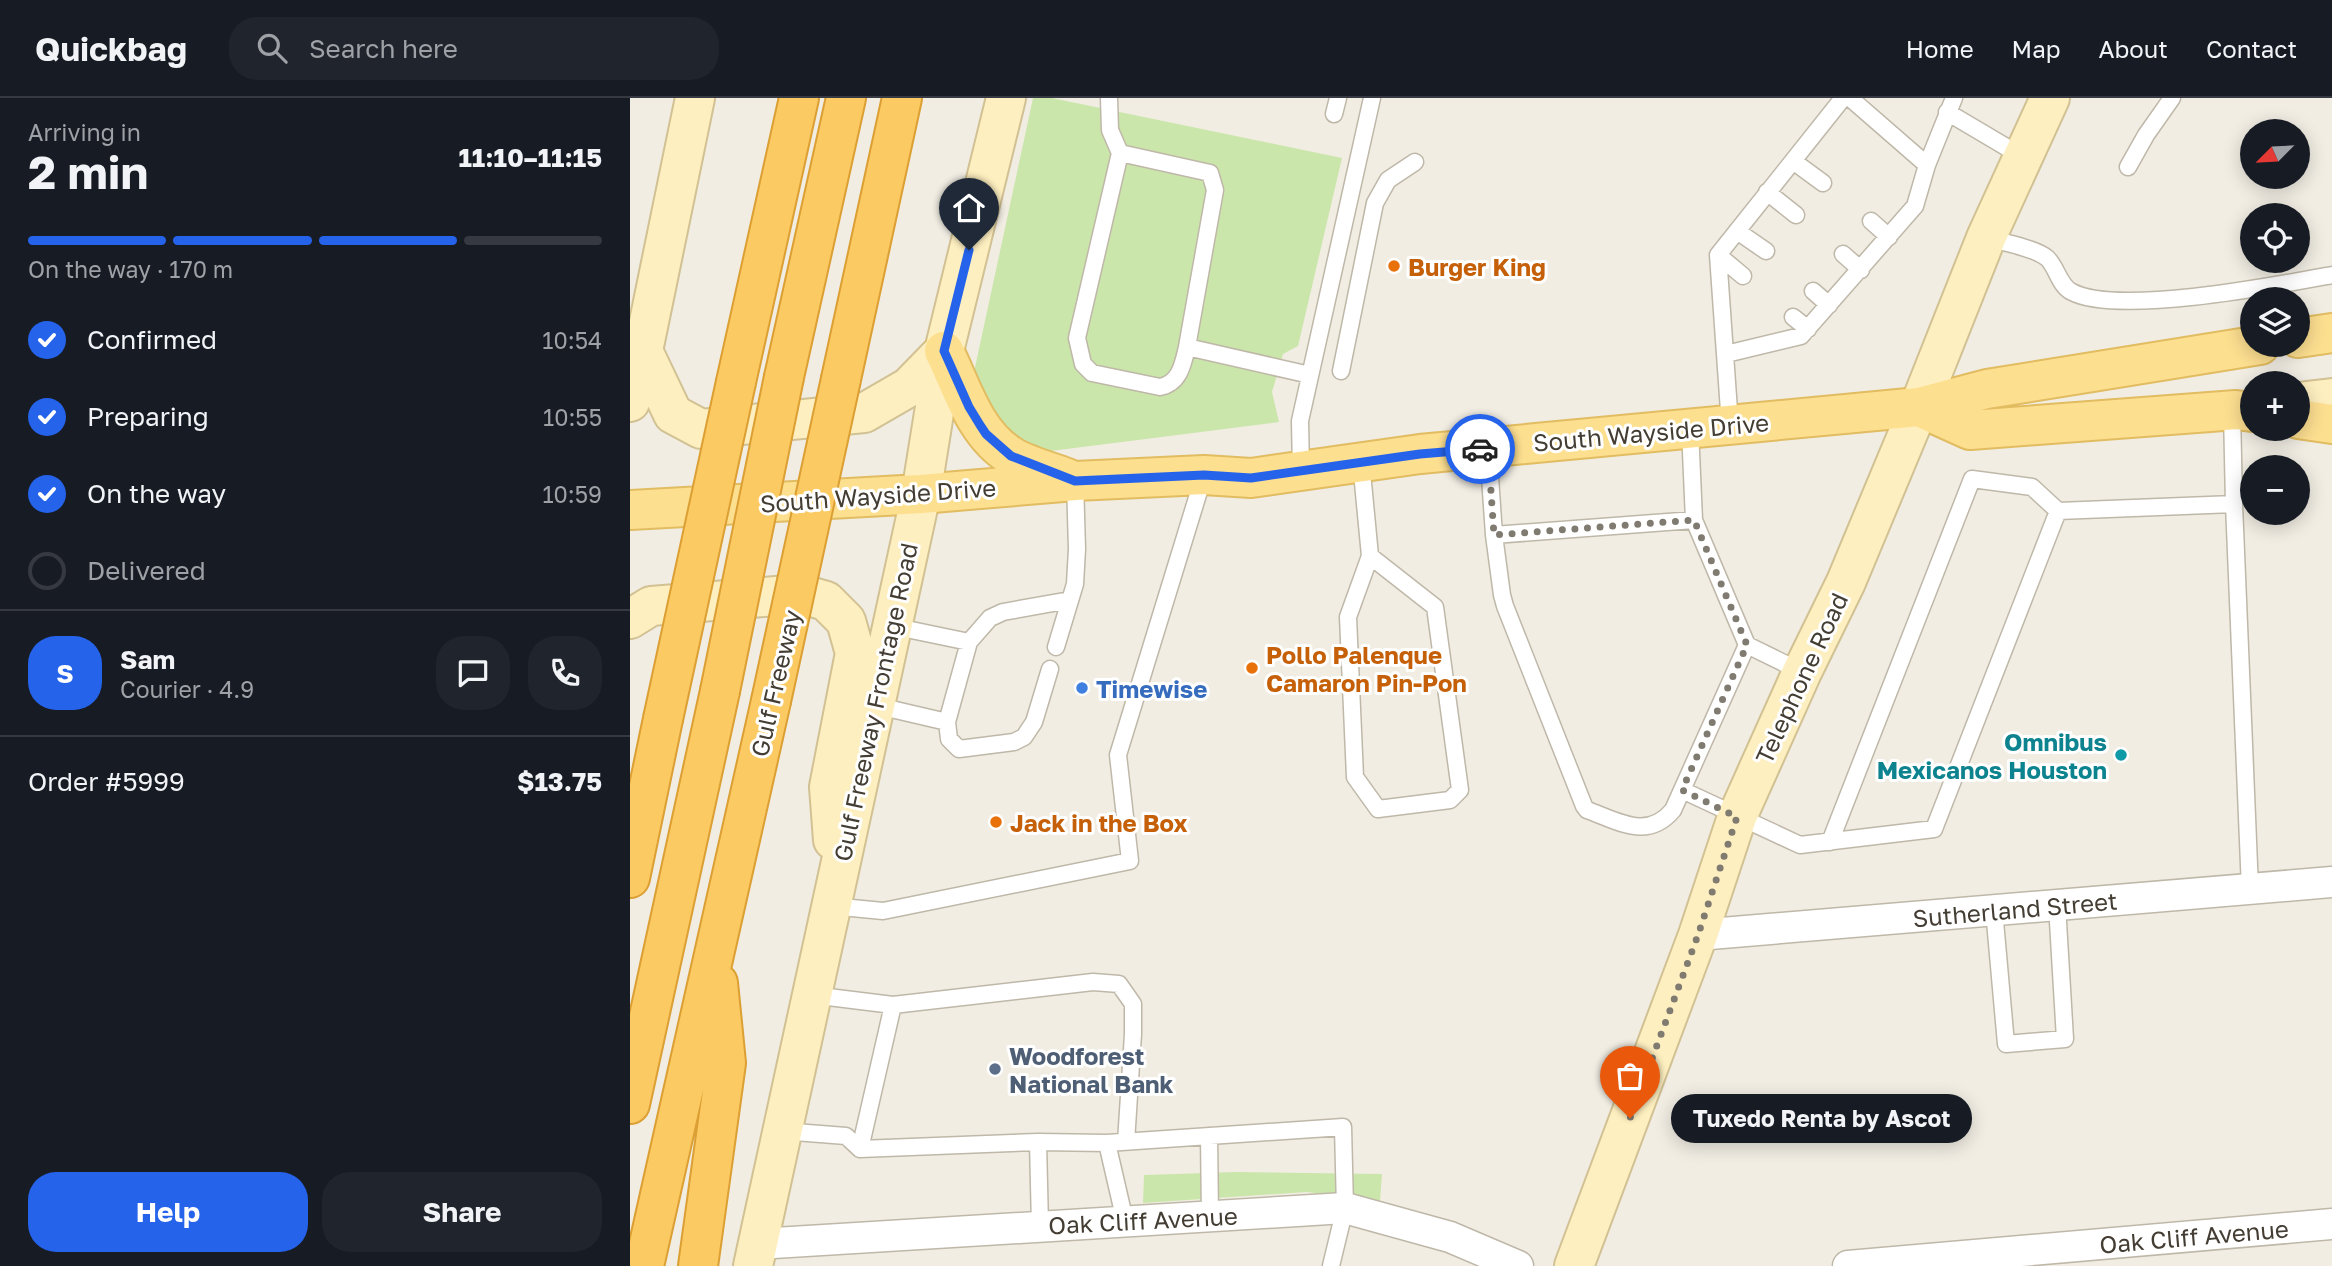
<!DOCTYPE html>
<meta charset="utf-8">
<style>
body{margin:0;font-family:"Golos Text",sans-serif;background:#20242c;color:#f1f3f6;height:100vh;display:flex;flex-direction:column;font-size:26px;white-space:nowrap}
*{box-sizing:border-box;margin:0}
p{font-size:23px;color:#9ea1a6}
.icon{flex:none;width:38px;height:38px;fill:none;stroke:currentColor;stroke-width:2;stroke-linecap:round;stroke-linejoin:round}
.map{position:relative;flex:1;overflow:hidden}
.details{display:flex;flex-direction:column;background:#171b24;width:630px}
.details>*{flex:none}
.needle{width:46px;rotate:246deg}
.controls{position:absolute;left:1610px;top:21px;display:grid;gap:14px}
.controls a{display:grid;place-items:center;width:70px;height:70px;border-radius:50%;background:#171b24;box-shadow:0 4px 18px #0003;font-size:35px}
.pin{position:absolute;display:grid;place-items:center;width:60px;height:60px;color:#fff;margin:-72px -30px;border-radius:50% 50% 50% 0;rotate:-45deg;box-shadow:0 0 7px #0007}
.pin .icon{rotate:45deg}
.courier{position:absolute;display:grid;place-items:center;width:70px;height:70px;margin:-35px;border:5px solid #2563eb;border-radius:50%;background:#fff;color:#222;box-shadow:0 2px 9px #0007}
.bubble{position:absolute;height:49px;border-radius:24px;background:#171b24;box-shadow:0 4px 18px #0003;font-size:23px;font-weight:700;line-height:49px;text-align:center}
.summary em{font-style:normal;font-weight:700}
.summary div{display:flex;flex-direction:column-reverse}
.summary{display:flex;align-items:center;justify-content:space-between;height:119px;padding:0 28px}
h1{font-size:46px;font-weight:700;line-height:52px}
.bar{display:grid;grid-template-columns:repeat(4,1fr);gap:10px 7px;align-content:center;height:84px;padding:0 28px}
.bar i{height:9px;border-radius:5px;background:#363941}
.bar .current{background:#2563eb}
.bar p{grid-column:span 4}
.line{display:flex;align-items:center;gap:18px;padding:0 28px;border-top:2px solid #363941}
.line div{flex:1}
.round{display:grid;place-items:center;flex:none;width:74px;height:74px;border-radius:28px;background:#20242c}
ol{padding:0 28px;list-style:none}
li{display:flex;align-items:center;gap:21px;height:77px}
li p{margin-inline-start:auto}
li .icon{padding:7px;border-radius:50%;background:#2563eb;color:#fff;stroke-width:4}
li:last-child{color:#9ea1a6}
li i{width:38px;height:38px;border:4px solid #363941;border-radius:50%}
.action{display:flex;gap:14px;margin-top:auto;padding:14px 28px}
.action a{flex:1;height:80px;border-radius:28px;background:#2563eb;color:#fff;font-size:28px;font-weight:700;line-height:80px;text-align:center}
.action a+a{background:#20242c;color:#f1f3f6}
header{display:flex;align-items:center;gap:42px;box-sizing:border-box;height:98px;padding:0 35px;background:#171b24;border-bottom:2px solid #363941}
header strong{font-size:33px}
nav{display:flex;gap:38px;margin-inline-start:auto;font-size:24px}
.search{width:490px;height:63px;background:#20242c;display:flex;align-items:center;gap:18px;box-sizing:border-box;padding:0 24px;border-radius:28px;color:#9ea1a6;font-size:26px}
main{display:flex;flex:1;min-height:0}
.map>svg:first-child{display:block}
.green{fill:#cbe6ab}
.lines{fill:none;stroke-linecap:round;stroke-linejoin:round}
.service-casing{stroke:#bfb8a9;stroke-width:19}
.minor-casing{stroke:#bfb8a9;stroke-width:33}
.secondary-casing{stroke:#d1c193;stroke-width:42}
.primary-casing{stroke:#e1bc61;stroke-width:42}
.motorway-casing{stroke:#db9f33;stroke-width:42}
.service{stroke:#fff;stroke-width:16}
.minor{stroke:#fff;stroke-width:30}
.secondary{stroke:#feefc0;stroke-width:38}
.primary{stroke:#fddf90;stroke-width:38}
.motorway{stroke:#fcca63;stroke-width:38}
.motorway-bridge-casing{stroke:#db9f33;stroke-width:42;stroke-linecap:butt}
.motorway-bridge{stroke:#fcca63;stroke-width:38}
.done{stroke:#807b71;stroke-width:7;stroke-dasharray:0 12.6}
.route{stroke:#2563eb;stroke-width:9}
.food-dot{fill:#e8710a;stroke:#fff;stroke-width:2.5}
.shop-dot{fill:#3f7fe0;stroke:#fff;stroke-width:2.5}
.culture-dot{fill:#0f9aa8;stroke:#fff;stroke-width:2.5}
.service-dot{fill:#5c6f8a;stroke:#fff;stroke-width:2.5}
.labels{text-anchor:middle;dominant-baseline:central;stroke-width:6;stroke-linejoin:round;paint-order:stroke}
.food-label{font-size:24px;font-weight:bold;fill:#c56008;stroke:#fff;text-anchor:start}
.street-label{font-size:24px;fill:#433d33;stroke:#fff}
.shop-label{font-size:24px;font-weight:bold;fill:#366cbe;stroke:#fff;text-anchor:start}
.culture-label{font-size:24px;font-weight:bold;fill:#0d838f;stroke:#fff;text-anchor:end}
.service-label{font-size:24px;font-weight:bold;fill:#4e5e75;stroke:#fff;text-anchor:start}
</style>
<header>
<strong>Quickbag</strong>
<div class="search"><svg class="icon" aria-label="search" viewBox="0 0 24 24"><circle cx="10" cy="10" r="6"/><path d="M15 15l6 6"/></svg>Search here</div>
<nav><a>Home</a><a>Map</a><a>About</a><a>Contact</a></nav>
</header>
<main>
<section class="details">
<div class="summary"><div><h1>2 min</h1><p>Arriving in</p></div><em>11:10–11:15</em></div>
<div class="bar"><i class="current"></i><i class="current"></i><i class="current"></i><i></i><p>On the way · 170 m</p></div>
<ol>
<li><svg class="icon" aria-label="check" viewBox="0 0 24 24"><path d="M5 12l5 5 9-10"/></svg>Confirmed<p>10:54</p></li>
<li><svg class="icon" aria-label="check" viewBox="0 0 24 24"><path d="M5 12l5 5 9-10"/></svg>Preparing<p>10:55</p></li>
<li><svg class="icon" aria-label="check" viewBox="0 0 24 24"><path d="M5 12l5 5 9-10"/></svg>On the way<p>10:59</p></li>
<li><i></i>Delivered</li>
</ol>
<div class="line" style="height:126px"><b class="round" style="background:#2563eb;color:#fff">S</b><div><b>Sam</b><p>Courier · 4.9</p></div><a class="round"><svg class="icon" aria-label="chat" viewBox="0 0 24 24"><path d="M4 5h16v11H9l-5 4z"/></svg></a><a class="round"><svg class="icon" aria-label="phone" viewBox="0 0 24 24"><path d="M5 4h4l2 5-3 2q2 4 5 5l2-3 5 2v4C11 20 4 13 5 4z"/></svg></a></div>
<div class="line" style="height:91px"><div>Order #5999</div><b>$13.75</b></div>
<div class="action"><a>Help</a><a>Share</a></div>
</section>
<div class="map">
<svg width="1702" height="1168" viewBox="0 0 1702 1168">
<rect width="100%" height="100%" fill="#f1ede3"/>
<!-- green -->
<path class="green" d="M403 0H422L712 60 668 248 653 256 642 294 649 324 421 353 393 345 368 329 344 274Z
M607 1074 752 1076 750 1103 677 1094 513 1105 514 1077Z"/>
<g class="lines">
<defs>
<path id="service" d="M479 0 480 32 490 55
M1317 14 1393 59
M704 16 708 0
M1163 63 1193 85
M1297 67 1324 0
M1498 69 1516 37 1542 0
M1137 94 1166 117
M1241 123 1259 139
M1107 133 1136 153
M1356 140C1372 144 1405 150 1417 160 1427 169 1429 188 1442 194 1488 218 1648 187 1702 177
M1213 156 1231 172
M1088 157 1113 178
M1183 193 1199 207
M1163 219 1178 231
M557 249 585 92 580 75 490 55 447 240 453 266 462 275 530 289C550 285 553 266 557 249L680 277
M1096 256 1171 238 1285 108 1297 67 1220 0
M711 273 745 105 758 82 785 64
M1602 313 1604 406
M1100 327 1088 157 1213 0
M1060 331 1064 422 1117 547 1172 574
M858 350 864 437 1064 422
M731 364 740 458 805 509 830 692 820 702 748 711 725 679 718 519 740 458
M671 373 670 323 742 0
M864 437 872 497 875 508 954 708 957 712C988 723 1017 743 1043 712L1117 547
M262 528 339 544 360 520 373 514 440 502
M426 549 445 486 447 451 445 383
M244 607 317 624 319 641 329 651 384 644 394 639 404 624 420 571
M317 624 339 544
M1052 692 1170 747 1304 731 1428 413 1604 406 1620 791
M1200 744 1342 381 1402 389 1428 413
M201 808 253 813 500 763 488 657 574 377
M1364 812 1376 946 1435 941 1427 807
M182 897 263 907 230 1051
M263 907 463 884 489 886 503 906V936L496 1044
M152 1033 216 1038 230 1051 408 1044 410 1128
M579 1038 580 1118
M408 1044 477 1045 495 1123
M477 1045 713 1029 715 1110 701 1168"/>
<path id="minor" d="M1068 837 1702 784
M128 1146 715 1110 820 1139 888 1168
M1218 1168 1702 1126"/>
<path id="secondary" d="M13 253 43 316 71 331 234 315 279 289 314 253
M0 304 13 253 65 0
M1668 304 1702 300
M0 521 21 508 172 496 196 503 216 523 225 555 199 689 203 742
M123 1168 291 396 314 253 376 0
M944 1168 1068 837 1107 719 1172 574 1216 484 1289 309 1356 140 1420 0"/>
<path id="primary" d="M1668 240 1702 235
M314 253C332 289 344 335 381 358 397 368 419 373 437 380
M1289 309 1340 332 1606 312 1622 314
M1668 321 1702 326
M0 412 291 396 445 383 574 377 621 380 790 356 1289 309 1357 291 1630 247"/>
<path id="motorway" d="M154 279 216 0
M211 281 272 0
M106 284 169 0
M0 780 33 621
M0 1006 90 593
M14 1168 141 603
M68 1168 96 965 88 885"/>
</defs>
<!-- service casing -->
<use href="#service" class="service-casing"/>
<!-- minor casing -->
<use href="#minor" class="minor-casing"/>
<!-- secondary casing -->
<use href="#secondary" class="secondary-casing"/>
<!-- primary casing -->
<use href="#primary" class="primary-casing"/>
<!-- motorway casing -->
<use href="#motorway" class="motorway-casing"/>
<!-- service -->
<use href="#service" class="service"/>
<!-- minor -->
<use href="#minor" class="minor"/>
<!-- secondary -->
<use href="#secondary" class="secondary"/>
<!-- primary -->
<use href="#primary" class="primary"/>
<!-- motorway -->
<use href="#motorway" class="motorway"/>
<defs>
<path id="motorway-bridge" d="M90 593 154 279
M141 603 211 281
M33 621 106 284"/>
</defs>
<!-- motorway-bridge casing -->
<use href="#motorway-bridge" class="motorway-bridge-casing"/>
<!-- motorway-bridge -->
<use href="#motorway-bridge" class="motorway-bridge"/>
</g>
<g class="lines">
<!-- done -->
<path class="done" d="M850 351 858 350 864 437 1064 422 1117 547 1052 692 1107 719 1068 837 1000 1020"/>
<!-- route -->
<path class="route" d="M339 152 314 253 339 309 350 327 356 336 381 358 445 383 574 377 621 380 790 356 850 351"/>
</g>
<!-- markers -->
<g class="food-dot">
<circle cx="764" cy="168" r="7"/>
<circle cx="622" cy="570" r="7"/>
<circle cx="366" cy="724" r="7"/>
</g>
<circle class="shop-dot" cx="452" cy="590" r="7"/>
<circle class="culture-dot" cx="1491" cy="657" r="7"/>
<circle class="service-dot" cx="365" cy="971" r="7"/>
<g class="labels">
<!-- food labels -->
<g class="food-label">
<text x="778" y="168">Burger King</text>
<text x="636" y="556">Pollo Palenque<tspan x="636" dy="28">Camaron Pin-Pon</tspan></text>
<text x="380" y="724">Jack in the Box</text>
</g>
<!-- street labels -->
<g class="street-label">
<text transform="translate(1021 334) rotate(-5)">South Wayside Drive</text>
<text transform="translate(248 397) rotate(-4)">South Wayside Drive</text>
<text transform="translate(1171 580) rotate(-65)">Telephone Road</text>
<text transform="translate(145 585) rotate(-77)">Gulf Freeway</text>
<text transform="translate(245 604) rotate(-78)">Gulf Freeway Frontage Road</text>
<text transform="translate(1385 811) rotate(-5)">Sutherland Street</text>
<text transform="translate(513 1122) rotate(-3)">Oak Cliff Avenue</text>
<text transform="translate(1564 1138) rotate(-5)">Oak Cliff Avenue</text>
</g>
<!-- shop labels -->
<g class="shop-label">
<text x="466" y="590">Timewise</text>
</g>
<!-- culture labels -->
<g class="culture-label">
<text x="1477" y="643">Omnibus<tspan x="1477" dy="28">Mexicanos Houston</tspan></text>
</g>
<!-- service labels -->
<g class="service-label">
<text x="379" y="957">Woodforest<tspan x="379" dy="28">National Bank</tspan></text>
</g>
</g>
</svg>
<div class="controls">
<a><svg class="needle" viewBox="-14 -14 28 28"><path d="M0-13l5 13h-10z" fill="#e53935"/><path d="M0 13l5-13h-10z" fill="#9ea1a6"/></svg></a>
<a><svg class="icon" aria-label="locate" viewBox="0 0 24 24"><circle cx="12" cy="12" r="6"/><path d="M12 2v4M12 18v4M2 12h4M18 12h4"/></svg></a>
<a><svg class="icon" aria-label="layers" viewBox="0 0 24 24"><path d="M12 4l9 5-9 5-9-5zM3 14l9 5 9-5"/></svg></a>
<a>+</a>
<a>−</a>
</div>
<div class="pin" style="left:1000px;top:1020px;background:#ea580c"><svg class="icon" aria-label="bag" viewBox="0 0 24 24"><path d="M5 8h14l-1 12H6zM9 8a3 3 0 0 1 6 0"/></svg></div>
<div class="pin" style="left:339px;top:152px;background:#1f2937"><svg class="icon" aria-label="home" viewBox="0 0 24 24"><path d="M3 11l9-7 9 7M6 9v11h12V9"/></svg></div>
<div class="courier" style="left:850px;top:351px"><svg class="icon" aria-label="car" viewBox="0 0 24 24"><path d="M5 17H2v-5l4-1 3-4h7l3 4 3 1v5h-3M9 17h6M6 11h13"/><circle cx="7" cy="17" r="2"/><circle cx="17" cy="17" r="2"/></svg></div>
<div class="bubble" style="left:1041px;top:996px;width:301px">Tuxedo Renta by Ascot</div>
</div>
</main>
